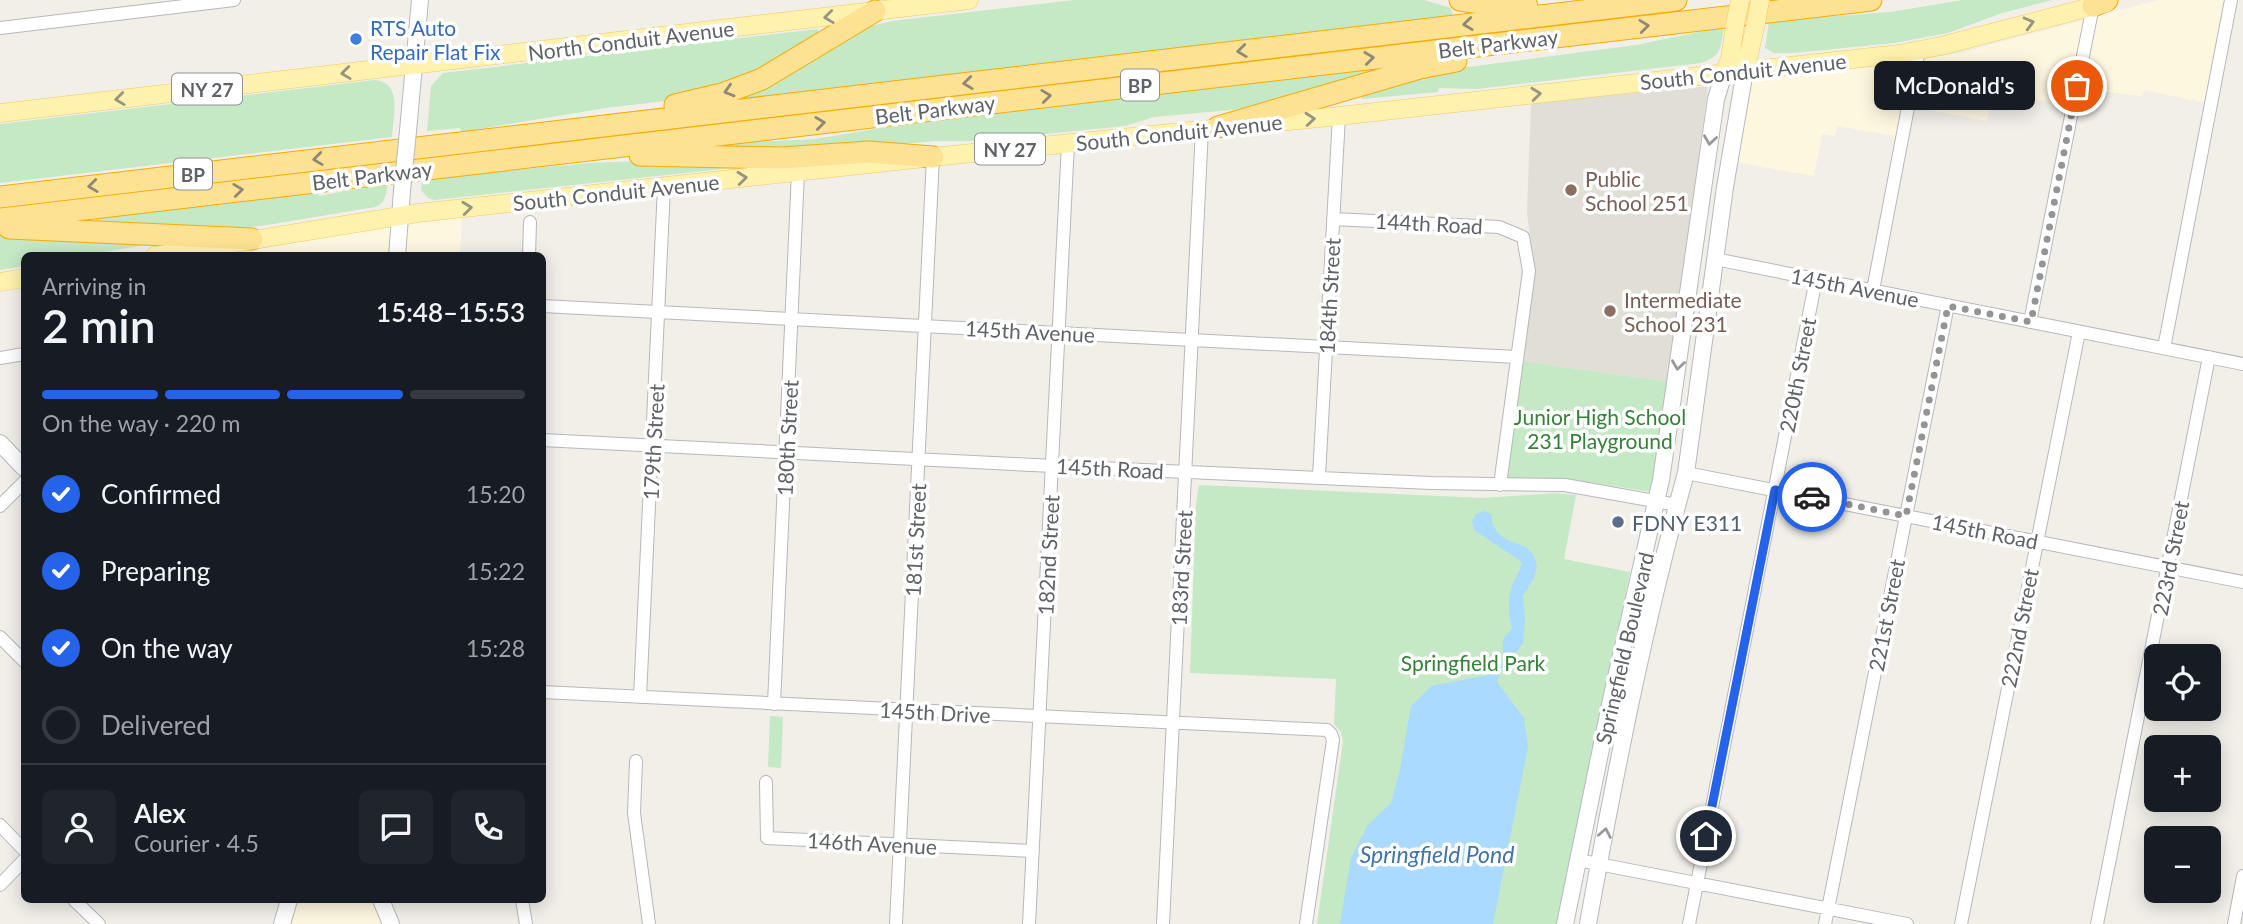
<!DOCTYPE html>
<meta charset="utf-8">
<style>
body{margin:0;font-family:Lato,sans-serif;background:#20242c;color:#f1f3f6;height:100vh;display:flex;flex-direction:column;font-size:26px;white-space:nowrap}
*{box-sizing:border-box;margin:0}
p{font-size:23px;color:#9ea1a6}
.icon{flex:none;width:38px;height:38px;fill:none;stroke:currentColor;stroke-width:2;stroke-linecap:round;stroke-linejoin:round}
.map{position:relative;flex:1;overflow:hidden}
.side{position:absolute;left:21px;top:252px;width:525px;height:651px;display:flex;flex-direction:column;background:#171b24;border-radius:10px;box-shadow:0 4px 18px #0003}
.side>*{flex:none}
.tools{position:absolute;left:2144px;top:644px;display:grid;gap:14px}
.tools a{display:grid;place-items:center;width:77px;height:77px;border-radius:10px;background:#171b24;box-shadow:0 4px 18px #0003;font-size:35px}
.pin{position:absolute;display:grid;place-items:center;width:60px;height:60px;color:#fff;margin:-30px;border:4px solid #fff;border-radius:50%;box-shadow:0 2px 7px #0007}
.courier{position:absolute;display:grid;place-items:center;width:70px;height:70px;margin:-35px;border:5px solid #2563eb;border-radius:50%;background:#fff;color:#222;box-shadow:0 2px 9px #0007}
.bubble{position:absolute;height:49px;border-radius:10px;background:#171b24;box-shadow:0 4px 18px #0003;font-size:23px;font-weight:600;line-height:49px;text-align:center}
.summary em{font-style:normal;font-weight:600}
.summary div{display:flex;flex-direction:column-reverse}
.summary{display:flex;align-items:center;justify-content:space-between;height:119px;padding:0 21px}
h1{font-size:46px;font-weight:600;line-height:52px}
.bar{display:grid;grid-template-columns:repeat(4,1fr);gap:10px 7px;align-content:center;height:84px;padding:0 21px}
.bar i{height:9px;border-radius:5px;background:#363941}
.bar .current{background:#2563eb}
.bar p{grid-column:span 4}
.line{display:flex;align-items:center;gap:18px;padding:0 21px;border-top:2px solid #363941}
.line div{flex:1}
.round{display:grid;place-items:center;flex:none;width:74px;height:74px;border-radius:10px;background:#20242c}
ol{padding:0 21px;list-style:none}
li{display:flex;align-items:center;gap:21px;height:77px}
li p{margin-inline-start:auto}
li .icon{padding:7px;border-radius:50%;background:#2563eb;color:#fff;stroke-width:4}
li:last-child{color:#9ea1a6}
li i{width:38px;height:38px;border:4px solid #363941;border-radius:50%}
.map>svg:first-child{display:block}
.commercial{fill:#fef7e0}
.education{fill:#e1ded6}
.green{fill:#c5e8c5}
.water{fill:#aadaff}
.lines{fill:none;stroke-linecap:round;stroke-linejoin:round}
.street-casing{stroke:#b5b8bc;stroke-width:14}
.secondary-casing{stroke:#b6babf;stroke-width:18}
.primary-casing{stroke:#f2c960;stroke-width:19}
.highway-casing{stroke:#f9ab00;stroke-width:23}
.street{stroke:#fff;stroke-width:12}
.secondary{stroke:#fff;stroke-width:16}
.primary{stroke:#fff2af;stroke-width:18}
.highway{stroke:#fde293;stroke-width:21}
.secondary-bridge-casing{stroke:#b6babf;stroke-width:18;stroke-linecap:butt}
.primary-bridge-casing{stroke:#f2c960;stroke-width:19;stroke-linecap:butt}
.secondary-bridge{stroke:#fff;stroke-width:16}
.primary-bridge{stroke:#fff2af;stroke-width:18}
.oneway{stroke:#979581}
.oneway2{stroke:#8e8975}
.oneway3{stroke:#979a9d}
.done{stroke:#929495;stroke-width:7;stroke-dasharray:0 12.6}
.route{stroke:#2563eb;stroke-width:9}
.shop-dot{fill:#3f7fe0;stroke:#fff;stroke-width:2.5}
.education-dot{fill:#8d6e63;stroke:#fff;stroke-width:2.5}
.service-dot{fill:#5c6f8a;stroke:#fff;stroke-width:2.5}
.labels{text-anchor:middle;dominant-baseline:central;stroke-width:7;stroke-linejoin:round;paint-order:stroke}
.shield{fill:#fff;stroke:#8f9295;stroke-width:2}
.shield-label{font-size:19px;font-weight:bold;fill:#5f6368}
.shop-label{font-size:21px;fill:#366cbe;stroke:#fff;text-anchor:start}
.street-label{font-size:21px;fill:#5f6368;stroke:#fff}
.education-label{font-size:21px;fill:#785e54;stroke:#fff;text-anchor:start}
.park-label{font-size:21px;fill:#348238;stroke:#fff}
.service-label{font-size:21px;fill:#4e5e75;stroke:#fff;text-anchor:start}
.water-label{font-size:23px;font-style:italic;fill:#4174aa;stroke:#fff}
</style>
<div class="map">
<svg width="2243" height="924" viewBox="0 0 2243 924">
<rect width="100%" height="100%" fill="#f1efe8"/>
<!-- commercial -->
<path class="commercial" d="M2158 0H2227L2206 103 2144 90 2141 96 2073 88 2070 106 1994 91 1987 121 1908 106 1902 137 1837 126 1835 136 1822 134 1814 176 1730 161 1750 81 1961 53Z
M462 213 460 255H254L252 244Z
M292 900H383L393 924H285Z"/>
<!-- education -->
<path class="education" d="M1708 86 1670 382 1520 361 1535 279 1527 212 1531 103Z"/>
<!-- green -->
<path class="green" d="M1074 0H1424L1451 8 1453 16 727 102 863 28 892 21Z
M1963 0H2052L2002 13 1948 33 1894 43 1793 53H1774L1765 48 1769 21 1890 12Z
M1724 27C1720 48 1723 55 1701 63L1477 89 1439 88 1438 92 1362 99 1361 93 1460 68 1636 45Z
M818 29 820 38 761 74 673 100 606 108 461 132 460 128 427 131 431 86 443 73Z
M1393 65 1253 108 1154 117 1125 126 977 141H935L820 152 730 148 729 143 815 139 887 127Z
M375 80C403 83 393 116 392 137L0 183V124Z
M663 160 759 165 434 200 428 198 421 190 422 179 589 163Z
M388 183C386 194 386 203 375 207L261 226 233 229 217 227 216 233 101 225 95 221 97 218 319 192V196Z
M31 234 141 243 140 246 86 255 24 256V266L0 270V235Z
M1520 361 1670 382 1652 492 1562 478H1507Z
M1199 485 1483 498 1556 493 1576 495 1564 559 1630 572 1572 851 1559 924H1317L1343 742 1341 732 1334 724 1336 679 1190 673 1196 503Z
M770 716 783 717 781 768 768 767Z"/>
<!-- water -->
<path class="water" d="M1485 511 1491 514 1493 526 1499 534 1507 540 1526 547 1533 554 1537 565 1534 578 1523 596 1525 620 1523 644 1502 668 1497 682 1524 718 1528 747 1493 924H1340L1351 858 1367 826 1391 803 1400 769 1411 706 1431 686 1489 675 1504 660C1503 644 1499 641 1512 629 1509 616 1507 603 1511 589 1514 579 1520 572 1522 562L1474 530 1472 521 1476 514Z"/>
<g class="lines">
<defs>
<path id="street" d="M0 28 234 0
M1333 219 1499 227 1523 237 1529 271 1500 485
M529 256 530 222
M1715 259 2243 364
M1873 290 1919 50
M542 306 1517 357
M2030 322 2093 6
M2164 348 2231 0
M0 358 24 354
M542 440 1053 466 1431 483 1565 485 1677 505
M1686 473 2243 582
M1319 476 1339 116
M0 506 24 482
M0 637 24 661
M542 692 1327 730 1331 734 1333 740 1306 924
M640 697 664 187
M774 704 798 172
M636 761 634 813 649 924
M766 782 767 838 1033 851
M0 825 24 850
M1578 860 1907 924
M0 885 24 860
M74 900 99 924
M522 900 526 924
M896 924 933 157
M1029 924 1068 143
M1163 924 1202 129
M1689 924 1816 279
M1825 924 1948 305
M1961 924 2079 332
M2097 924 2209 357
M2234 924 2243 876"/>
<path id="secondary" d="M408 131 420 0
M397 256 402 191
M0 443 24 468
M381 900 391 924
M282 924 289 900
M1565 924 1612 695 1661 480 1716 99 1724 73
M1588 924C1615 773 1645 621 1686 473L1725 187 1745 71"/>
<path id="primary" d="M1745 71 1756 23
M1724 73 1730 59 1735 25
M0 113 969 0
M155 256 418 213 933 157 1339 116 1899 54 1941 46 2106 3
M0 282 24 278"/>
<path id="highway" d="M1460 0 1502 6H1527
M2093 6 2107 0
M675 105 722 94 762 79 875 11
M1218 127 1420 68 1456 61
M640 155 781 158 869 152 933 157
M0 197 1676 0
M0 219 1871 0
M9 228 252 239"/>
</defs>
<!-- street casing -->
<use href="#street" class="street-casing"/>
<!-- secondary casing -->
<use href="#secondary" class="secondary-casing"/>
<!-- primary casing -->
<use href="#primary" class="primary-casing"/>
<!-- highway casing -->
<use href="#highway" class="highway-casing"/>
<!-- street -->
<use href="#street" class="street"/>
<!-- secondary -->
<use href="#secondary" class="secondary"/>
<!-- primary -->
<use href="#primary" class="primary"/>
<!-- highway -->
<use href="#highway" class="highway"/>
<defs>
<path id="secondary-bridge" d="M402 191 408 131"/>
<path id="primary-bridge" d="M1756 23 1760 0
M1735 25 1740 0"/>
</defs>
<!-- secondary-bridge casing -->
<use href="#secondary-bridge" class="secondary-bridge-casing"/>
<!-- primary-bridge casing -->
<use href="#primary-bridge" class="primary-bridge-casing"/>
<!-- secondary-bridge -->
<use href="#secondary-bridge" class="secondary-bridge"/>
<!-- primary-bridge -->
<use href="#primary-bridge" class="primary-bridge"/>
</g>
<!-- one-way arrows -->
<defs><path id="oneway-chevron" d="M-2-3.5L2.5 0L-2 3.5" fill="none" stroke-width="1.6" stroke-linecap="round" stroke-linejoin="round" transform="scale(1.75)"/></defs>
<g class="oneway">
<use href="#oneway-chevron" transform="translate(829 17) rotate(173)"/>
<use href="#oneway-chevron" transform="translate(2029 23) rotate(-15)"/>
<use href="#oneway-chevron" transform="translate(346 73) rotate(173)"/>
<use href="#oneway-chevron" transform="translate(1536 94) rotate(-6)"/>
<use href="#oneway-chevron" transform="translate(120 99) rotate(173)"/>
<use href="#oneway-chevron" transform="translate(1310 119) rotate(-5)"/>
<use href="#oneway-chevron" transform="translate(742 178) rotate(-6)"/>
<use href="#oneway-chevron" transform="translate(467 208) rotate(-6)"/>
</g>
<g class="oneway2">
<use href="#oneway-chevron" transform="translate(1468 24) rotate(173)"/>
<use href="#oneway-chevron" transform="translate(1644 26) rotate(-7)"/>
<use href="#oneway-chevron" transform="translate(1242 51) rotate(173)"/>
<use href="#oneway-chevron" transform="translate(1369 58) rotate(-7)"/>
<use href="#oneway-chevron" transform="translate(968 83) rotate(173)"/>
<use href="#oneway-chevron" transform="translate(729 91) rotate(163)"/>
<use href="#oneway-chevron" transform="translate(1046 96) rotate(-7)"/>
<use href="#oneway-chevron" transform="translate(820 123) rotate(-7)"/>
<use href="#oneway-chevron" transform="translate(318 159) rotate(173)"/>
<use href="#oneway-chevron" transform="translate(93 186) rotate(173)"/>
<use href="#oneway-chevron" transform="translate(238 190) rotate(-7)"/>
</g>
<g class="oneway3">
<use href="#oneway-chevron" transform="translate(1710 140) rotate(98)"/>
<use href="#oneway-chevron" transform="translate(1678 365) rotate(98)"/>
<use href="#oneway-chevron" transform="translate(1605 833) rotate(-79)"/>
</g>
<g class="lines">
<!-- done -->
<path class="done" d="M1812 497 1906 516 1948 306 2031 322 2077 86"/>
<!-- route -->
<path class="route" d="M1706 836 1775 490 1812 497"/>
</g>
<!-- markers -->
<circle class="shop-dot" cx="356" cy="39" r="7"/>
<g class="education-dot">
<circle cx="1571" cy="190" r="7"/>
<circle cx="1610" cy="311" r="7"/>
</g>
<circle class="service-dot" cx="1618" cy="522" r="7"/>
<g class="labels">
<!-- shield labels -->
<g class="shield">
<rect x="1121" y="69.5" width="38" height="31" rx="5"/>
<rect x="172" y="73.5" width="70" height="31" rx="5"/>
<rect x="975" y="133.5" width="70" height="31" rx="5"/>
<rect x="174" y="158.5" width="38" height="31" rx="5"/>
</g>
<g class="shield-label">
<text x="1140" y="85">BP</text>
<text x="207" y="89">NY 27</text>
<text x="1010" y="149">NY 27</text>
<text x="193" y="174">BP</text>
</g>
<!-- shop labels -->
<g class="shop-label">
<text x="370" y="27">RTS Auto<tspan x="370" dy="24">Repair Flat Fix</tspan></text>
</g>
<!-- street labels -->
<g class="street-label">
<text transform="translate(631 40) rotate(-7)">North Conduit Avenue</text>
<text transform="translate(1498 43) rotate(-7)">Belt Parkway</text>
<text transform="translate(1743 71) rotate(-6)">South Conduit Avenue</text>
<text transform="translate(935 109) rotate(-7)">Belt Parkway</text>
<text transform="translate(1179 132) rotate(-6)">South Conduit Avenue</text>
<text transform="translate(372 175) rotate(-7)">Belt Parkway</text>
<text transform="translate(616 192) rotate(-6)">South Conduit Avenue</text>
<text transform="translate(1429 223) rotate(3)">144th Road</text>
<text transform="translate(1855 287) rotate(11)">145th Avenue</text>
<text transform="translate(1329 296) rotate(-87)">184th Street</text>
<text transform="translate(1030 331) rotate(3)">145th Avenue</text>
<text transform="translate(1797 375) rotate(-79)">220th Street</text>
<text transform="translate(787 438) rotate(-87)">180th Street</text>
<text transform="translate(653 442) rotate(-87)">179th Street</text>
<text transform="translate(1110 468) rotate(3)">145th Road</text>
<text transform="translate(1985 531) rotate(11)">145th Road</text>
<text transform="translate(915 540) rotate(-87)">181st Street</text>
<text transform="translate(1048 555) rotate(-87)">182nd Street</text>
<text transform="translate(2170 558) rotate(-79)">223rd Street</text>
<text transform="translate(1181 568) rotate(-87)">183rd Street</text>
<text transform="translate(1886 615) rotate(-79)">221st Street</text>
<text transform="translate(2019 628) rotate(-79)">222nd Street</text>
<text transform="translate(1624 648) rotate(-77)">Springfield Boulevard</text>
<text transform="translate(935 712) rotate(3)">145th Drive</text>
<text transform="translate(872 843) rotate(3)">146th Avenue</text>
</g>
<!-- education labels -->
<g class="education-label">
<text x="1585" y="178">Public<tspan x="1585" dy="24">School 251</tspan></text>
<text x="1624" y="299">Intermediate<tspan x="1624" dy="24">School 231</tspan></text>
</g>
<!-- park labels -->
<g class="park-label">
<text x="1600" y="416">Junior High School<tspan x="1600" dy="24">231 Playground</tspan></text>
<text x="1473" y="662">Springfield Park</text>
</g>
<!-- service labels -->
<g class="service-label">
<text x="1632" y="522">FDNY E311</text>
</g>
<!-- water labels -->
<g class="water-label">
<text x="1437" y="854">Springfield Pond</text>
</g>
</g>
</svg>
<div class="tools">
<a><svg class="icon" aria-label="locate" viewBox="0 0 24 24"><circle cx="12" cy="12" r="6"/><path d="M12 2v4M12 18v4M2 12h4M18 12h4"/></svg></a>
<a>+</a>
<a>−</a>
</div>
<div class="pin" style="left:2077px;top:86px;background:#ea580c"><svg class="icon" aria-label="bag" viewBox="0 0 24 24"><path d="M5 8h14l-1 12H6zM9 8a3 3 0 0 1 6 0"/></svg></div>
<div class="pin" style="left:1706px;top:836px;background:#1f2937"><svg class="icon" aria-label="home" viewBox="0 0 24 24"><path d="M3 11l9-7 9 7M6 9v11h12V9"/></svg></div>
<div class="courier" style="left:1812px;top:497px"><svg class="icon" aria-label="car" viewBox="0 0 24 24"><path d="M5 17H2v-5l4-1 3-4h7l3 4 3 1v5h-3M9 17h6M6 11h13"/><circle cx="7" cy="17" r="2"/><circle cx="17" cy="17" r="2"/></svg></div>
<div class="bubble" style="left:1874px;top:61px;width:161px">McDonald's</div>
<section class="side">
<div class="summary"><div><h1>2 min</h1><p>Arriving in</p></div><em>15:48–15:53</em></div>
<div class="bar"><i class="current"></i><i class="current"></i><i class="current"></i><i></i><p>On the way · 220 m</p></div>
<ol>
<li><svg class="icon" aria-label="check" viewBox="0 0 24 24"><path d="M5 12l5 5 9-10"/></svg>Confirmed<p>15:20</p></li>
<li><svg class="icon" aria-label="check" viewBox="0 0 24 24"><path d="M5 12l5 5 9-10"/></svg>Preparing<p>15:22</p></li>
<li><svg class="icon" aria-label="check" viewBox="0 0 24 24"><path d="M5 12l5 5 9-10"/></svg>On the way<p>15:28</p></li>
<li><i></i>Delivered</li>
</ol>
<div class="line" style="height:126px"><a class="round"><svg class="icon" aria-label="person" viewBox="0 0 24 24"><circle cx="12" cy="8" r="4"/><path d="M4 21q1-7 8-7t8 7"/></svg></a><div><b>Alex</b><p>Courier · 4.5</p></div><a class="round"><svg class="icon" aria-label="chat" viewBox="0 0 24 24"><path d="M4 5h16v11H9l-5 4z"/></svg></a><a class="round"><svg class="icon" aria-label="phone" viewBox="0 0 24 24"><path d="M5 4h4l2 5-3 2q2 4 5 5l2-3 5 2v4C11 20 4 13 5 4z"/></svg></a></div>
</section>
</div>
